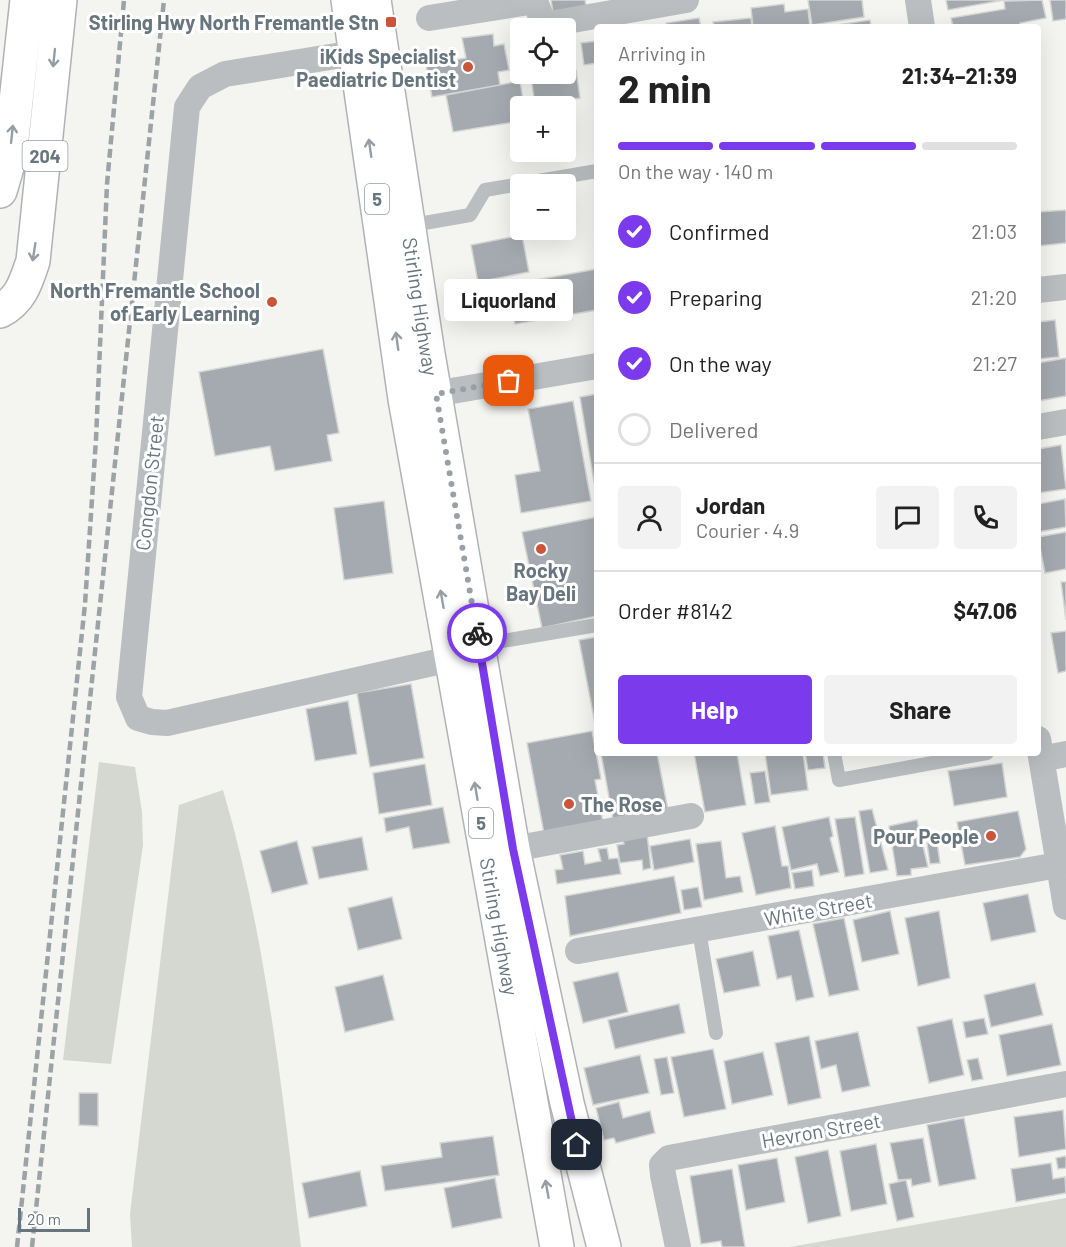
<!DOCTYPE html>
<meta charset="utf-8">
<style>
body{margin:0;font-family:Barlow,sans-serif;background:#f2f2f2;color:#222;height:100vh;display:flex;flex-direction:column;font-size:22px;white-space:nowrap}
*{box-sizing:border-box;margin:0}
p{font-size:20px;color:#767676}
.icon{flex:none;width:33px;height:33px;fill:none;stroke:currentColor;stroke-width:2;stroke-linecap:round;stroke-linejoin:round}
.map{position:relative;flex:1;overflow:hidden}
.details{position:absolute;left:594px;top:24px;width:447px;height:732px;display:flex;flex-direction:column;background:#fff;border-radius:6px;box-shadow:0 6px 24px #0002}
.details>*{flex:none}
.controls{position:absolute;left:510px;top:18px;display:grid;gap:12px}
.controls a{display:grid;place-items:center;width:66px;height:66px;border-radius:6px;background:#fff;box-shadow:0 6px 24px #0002;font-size:30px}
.scale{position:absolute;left:18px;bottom:15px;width:72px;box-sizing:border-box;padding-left:6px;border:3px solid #67757e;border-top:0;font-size:16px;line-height:21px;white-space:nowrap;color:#67757e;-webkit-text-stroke:4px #fff;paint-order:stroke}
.pin{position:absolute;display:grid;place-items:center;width:51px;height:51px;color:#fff;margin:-26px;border-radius:12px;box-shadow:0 3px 9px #0006}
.courier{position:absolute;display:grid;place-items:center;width:60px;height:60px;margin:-30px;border:4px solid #7c3aed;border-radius:50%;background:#fff;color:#222;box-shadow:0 2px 8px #0007}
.bubble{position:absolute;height:42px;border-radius:6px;background:#fff;box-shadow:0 6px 24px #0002;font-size:20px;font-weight:700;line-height:42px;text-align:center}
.headline em{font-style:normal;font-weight:700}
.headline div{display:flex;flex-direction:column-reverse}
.headline{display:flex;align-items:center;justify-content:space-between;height:102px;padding:0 24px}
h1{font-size:39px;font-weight:700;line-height:45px}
.bar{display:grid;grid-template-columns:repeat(4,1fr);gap:9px 6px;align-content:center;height:72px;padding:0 24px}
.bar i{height:8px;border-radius:4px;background:#e0e0e0}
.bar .active{background:#7c3aed}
.bar p{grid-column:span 4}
.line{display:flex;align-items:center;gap:15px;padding:0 24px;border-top:2px solid #e0e0e0}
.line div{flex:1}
.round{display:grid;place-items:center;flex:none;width:63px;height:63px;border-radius:6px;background:#f2f2f2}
ol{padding:0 24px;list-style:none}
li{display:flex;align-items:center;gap:18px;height:66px}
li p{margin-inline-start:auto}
li .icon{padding:6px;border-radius:50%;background:#7c3aed;color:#fff;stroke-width:4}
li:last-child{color:#767676}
li i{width:33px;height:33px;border:3px solid #e0e0e0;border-radius:50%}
.action{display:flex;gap:12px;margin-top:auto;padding:12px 24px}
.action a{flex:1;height:69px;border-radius:6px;background:#7c3aed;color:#fff;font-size:24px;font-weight:700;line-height:69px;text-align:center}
.action a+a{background:#f2f2f2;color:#222}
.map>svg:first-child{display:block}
.green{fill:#d4d8d1}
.building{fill:#a4aaaf;stroke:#d5d5d4;stroke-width:1.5}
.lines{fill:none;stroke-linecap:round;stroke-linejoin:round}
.primary-casing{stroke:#aeb2b5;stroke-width:36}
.highway-casing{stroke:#b0b3b6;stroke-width:36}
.lane{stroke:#babec0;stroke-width:14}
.street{stroke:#babec0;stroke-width:26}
.primary{stroke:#fff;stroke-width:33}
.highway{stroke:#fff;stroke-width:33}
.rail{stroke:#9ca2a6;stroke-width:4.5;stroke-dasharray:9 4.5;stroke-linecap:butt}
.oneway{stroke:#959ea5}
.done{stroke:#98a1a6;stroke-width:6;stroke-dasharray:0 10.8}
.route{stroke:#7c3aed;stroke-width:8}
.poi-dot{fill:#cc5439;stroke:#fff;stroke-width:2}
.labels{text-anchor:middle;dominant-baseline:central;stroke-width:6;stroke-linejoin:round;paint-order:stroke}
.shield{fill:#fff;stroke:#959ea5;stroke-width:1.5}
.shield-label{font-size:18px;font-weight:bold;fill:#67757e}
.poi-label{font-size:20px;font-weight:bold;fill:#67757e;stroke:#fff;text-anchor:end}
.street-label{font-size:20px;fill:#67757e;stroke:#fff}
</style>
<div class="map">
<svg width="1066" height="1247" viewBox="0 0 1066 1247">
<rect width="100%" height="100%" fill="#f4f4f1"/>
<!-- green -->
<path class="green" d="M99 762 135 767 142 812 143 845 111 1064 63 1060Z
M223 790C267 939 282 1093 301 1247H132L130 1214 179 805Z
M1066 1198V1247H790Z"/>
<!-- building -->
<path class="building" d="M551 0H585L586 6 553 12Z
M808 0H862L864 17 812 25Z
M946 0H1004L948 10Z
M1042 0 1046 18 1020 23V27H953L951 18 1005 9 1004 1Z
M1050 0H1066V19L1053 21Z
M784 4 785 12 808 9 810 27H753L751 8Z
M699 18 701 27H667L666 23Z
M751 18 752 27H714L713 22Z
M870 20 871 27H823Z
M493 34 494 46 504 44 509 70 498 72 500 85 432 97 426 65 466 58 462 38Z
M597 41V63L584 65 581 43Z
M576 70 580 98 535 105 531 77Z
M520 81 524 106H520V121L453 132 446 95Z
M1066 210V243L1038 246V212Z
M522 235 529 272 478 282 471 245Z
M597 269V310L515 324 508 285Z
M1055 320 1059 357 1038 359V322Z
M323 349 339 433 327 435 332 461 275 471 270 446 215 456 199 372Z
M1066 358V396L1038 401V363Z
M597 394V482H594L580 397Z
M573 401 591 501 521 513 515 475 540 471 528 409Z
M1061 445 1066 489 1038 493V449Z
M1065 499 1066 527 1038 532V504Z
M384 501 393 573 344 580 334 508Z
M597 517V616L542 628 522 532Z
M1066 532V569L1045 573 1038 537Z
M1061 582H1066V620Z
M1066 631V671L1058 673 1051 633Z
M597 637V734L579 640Z
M411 684 424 758 370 767 357 693Z
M348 701 357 754 315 761 306 709Z
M592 731 601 779 595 780 604 828 545 839 527 743Z
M601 753H657L669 815 614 825Z
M694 753H737L746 805 705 812Z
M765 753H803L808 790 771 795Z
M805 753H823L825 768 808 770Z
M1002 763 1007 797 954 806 948 771Z
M425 764 432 805 379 814 373 773Z
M765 771 770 802 755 804 750 773Z
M443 807 450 843 413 849 409 827 386 832 384 818Z
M872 809 888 870 870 873 859 811Z
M1018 811 1026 849 1020 857 965 865 957 822Z
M829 817 833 836 830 838 839 872 820 876 817 864 791 870 782 827Z
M855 817 864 874 845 877 835 819Z
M917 820 928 867 911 869V875L897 876 889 826Z
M775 826 782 866H788L791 888 756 895 742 833Z
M647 834 651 868 643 870 642 860 620 863 617 845 624 844 622 838Z
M362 837 368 870 319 879 312 847Z
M690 839 694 862 654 870 650 846Z
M297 841 308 884 272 893 260 851Z
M721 841 726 878 740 876 743 892 704 900 696 844Z
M937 842 940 863 930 864 927 843Z
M607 848 609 859 618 858 621 874 557 884 555 870 563 869 560 855 583 851 585 864 601 861 598 849Z
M812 870 814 886 795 889 792 873Z
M674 876 681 913 570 936 565 896Z
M698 887 702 907 684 910 681 890Z
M1028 894 1036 932 991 941 983 903Z
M392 897 402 939 358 950 348 908Z
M890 911 899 954 862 962 853 920Z
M939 911 950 978 918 986 905 918Z
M844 918 859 990 829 996 813 924Z
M799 930 814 997 796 1001 791 976 777 979 768 936Z
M753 951 760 986 724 993 716 959Z
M618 972 628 1012 583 1023 573 982Z
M383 975 394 1020 345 1032 335 987Z
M1035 983 1043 1015 991 1027 984 995Z
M679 1004 685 1033 615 1049 608 1020Z
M984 1018 988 1034 966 1038 963 1022Z
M952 1019 964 1075 929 1083 917 1027Z
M1052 1024 1061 1065 1007 1076 999 1035Z
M858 1032 870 1086 842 1092 836 1065 821 1069 815 1041Z
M809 1036 821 1098 788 1105 775 1043Z
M713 1049 726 1109 684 1117 671 1057Z
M763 1052 773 1095 732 1104 724 1061Z
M640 1055 649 1093 593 1105 584 1068Z
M667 1057 674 1093 661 1095 654 1059Z
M978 1058 983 1079 972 1081 967 1060Z
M79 1093H98V1126L79 1125Z
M619 1102 623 1118 650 1111 655 1133 616 1143 614 1138 604 1140 596 1108Z
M1063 1110 1066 1149 1019 1157 1014 1117Z
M964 1118 976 1179 939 1186 927 1125Z
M493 1136 499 1175 385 1191 381 1166 442 1157 440 1143Z
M923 1138 931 1182 912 1186 911 1179 898 1180 890 1143Z
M876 1144 887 1204 851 1211 840 1151Z
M828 1150 841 1216 808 1223 795 1157Z
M1066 1156V1168L1058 1169 1056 1158Z
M777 1158 785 1202 746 1210 738 1165Z
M1051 1163 1053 1179 1065 1177 1066 1193 1016 1202 1011 1169Z
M732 1169 745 1247H722L721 1241 701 1244 690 1176Z
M360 1171 367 1206 309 1218 302 1183Z
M495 1178 502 1218 452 1228 444 1188Z
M906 1180 914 1217 897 1221 889 1184Z"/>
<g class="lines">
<defs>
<path id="primary" d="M0 191 10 157 27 0
M0 311C21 300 26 282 33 261L60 0"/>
<g id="highway">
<path id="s1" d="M348 0 405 399 557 1247"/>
<path id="s2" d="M374 0 428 354 513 849 567 1103 604 1247"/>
</g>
</defs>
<!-- primary casing -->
<use href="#primary" class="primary-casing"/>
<!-- highway casing -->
<use href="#highway" class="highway-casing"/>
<!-- lane -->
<path class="lane" d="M407 226 470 215 485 190 597 171
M479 645 597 625
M834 753 839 780 987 753
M699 930 716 1033"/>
<!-- street -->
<path class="street" d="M918 0 922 27
M429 18 535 1 544 25 686 0
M373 50 225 74 200 87 187 107 129 697 138 718 152 722 167 723 468 655
M1038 290 1066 287
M417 397 597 366
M1038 427 1066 422
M1038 739 1066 907
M1042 759 1066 754
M513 849 691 816
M578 951 1058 865
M678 1247 663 1175 662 1165 669 1158 1066 1084"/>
<!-- primary -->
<use href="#primary" class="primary"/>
<!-- highway -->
<use href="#highway" class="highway"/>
<!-- rail -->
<path class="rail" d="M17 1247 85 604 96 439 107 184 124 0
M32 1247 164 0"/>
</g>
<!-- one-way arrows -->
<defs><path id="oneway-shaft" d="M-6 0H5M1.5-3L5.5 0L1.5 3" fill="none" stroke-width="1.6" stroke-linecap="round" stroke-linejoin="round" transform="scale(1.5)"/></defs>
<g class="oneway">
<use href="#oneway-shaft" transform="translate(54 58) rotate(96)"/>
<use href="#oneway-shaft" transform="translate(12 134) rotate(-84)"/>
<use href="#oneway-shaft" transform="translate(370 148) rotate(-98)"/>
<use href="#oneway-shaft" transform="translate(34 252) rotate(99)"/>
<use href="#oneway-shaft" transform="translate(397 341) rotate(-98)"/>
<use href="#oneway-shaft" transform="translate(442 599) rotate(-100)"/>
<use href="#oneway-shaft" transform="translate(476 791) rotate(-100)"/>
<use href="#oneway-shaft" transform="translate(547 1189) rotate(-100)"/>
</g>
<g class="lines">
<!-- done -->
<path class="done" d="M477 633 436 394 509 381"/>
<!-- route -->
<path class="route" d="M477 633 513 849 577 1145"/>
</g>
<!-- markers -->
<g class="poi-dot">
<rect x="385" y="16" width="12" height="12" rx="3"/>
<circle cx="468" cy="67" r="6"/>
<circle cx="272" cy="302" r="6"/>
<circle cx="541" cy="549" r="6"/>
<circle cx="569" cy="804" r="6"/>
<circle cx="991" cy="836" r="6"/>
</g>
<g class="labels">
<!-- shield labels -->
<g class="shield">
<rect x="22.5" y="141" width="45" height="30" rx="4.5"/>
<rect x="365" y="184" width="24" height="30" rx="4.5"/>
<rect x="469" y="808" width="24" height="30" rx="4.5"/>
</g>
<g class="shield-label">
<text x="45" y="156">204</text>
<text x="377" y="199">5</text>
<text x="481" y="823">5</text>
</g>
<!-- poi labels -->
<g class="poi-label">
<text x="379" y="22">Stirling Hwy North Fremantle Stn</text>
<text x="456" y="56">iKids Specialist<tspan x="456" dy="23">Paediatric Dentist</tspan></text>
<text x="260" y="290">North Fremantle School<tspan x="260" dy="23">of Early Learning</tspan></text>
<text x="541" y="570" text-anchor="middle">Rocky<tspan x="541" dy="23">Bay Deli</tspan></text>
<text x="581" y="804" text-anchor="start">The Rose</text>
<text x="979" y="836">Pour People</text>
</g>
<!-- street labels -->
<g class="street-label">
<text stroke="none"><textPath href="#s2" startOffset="310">Stirling Highway</textPath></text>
<text transform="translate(149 483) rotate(-84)">Congdon Street</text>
<text transform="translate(818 909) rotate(-10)">White Street</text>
<text stroke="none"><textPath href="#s1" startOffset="939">Stirling Highway</textPath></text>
<text transform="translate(821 1130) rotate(-10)">Hevron Street</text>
</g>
</g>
</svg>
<div class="controls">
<a><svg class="icon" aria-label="locate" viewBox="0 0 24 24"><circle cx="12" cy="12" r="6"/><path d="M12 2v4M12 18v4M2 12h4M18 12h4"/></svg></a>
<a>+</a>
<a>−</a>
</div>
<div class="scale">20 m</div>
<div class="pin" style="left:509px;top:381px;background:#ea580c"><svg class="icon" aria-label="bag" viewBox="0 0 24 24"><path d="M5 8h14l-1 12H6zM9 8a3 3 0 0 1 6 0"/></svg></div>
<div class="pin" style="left:577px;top:1145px;background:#1f2937"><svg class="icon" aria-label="home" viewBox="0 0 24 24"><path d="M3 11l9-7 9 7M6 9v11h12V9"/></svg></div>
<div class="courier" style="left:477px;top:633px"><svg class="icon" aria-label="bike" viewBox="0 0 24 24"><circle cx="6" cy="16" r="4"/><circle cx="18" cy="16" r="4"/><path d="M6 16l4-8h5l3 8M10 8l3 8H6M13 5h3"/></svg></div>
<div class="bubble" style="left:444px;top:279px;width:129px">Liquorland</div>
<section class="details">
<div class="headline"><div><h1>2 min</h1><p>Arriving in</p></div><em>21:34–21:39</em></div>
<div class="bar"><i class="active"></i><i class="active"></i><i class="active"></i><i></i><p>On the way · 140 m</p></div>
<ol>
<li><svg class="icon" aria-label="check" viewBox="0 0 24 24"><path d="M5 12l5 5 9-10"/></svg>Confirmed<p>21:03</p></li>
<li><svg class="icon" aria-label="check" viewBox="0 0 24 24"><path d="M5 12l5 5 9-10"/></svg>Preparing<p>21:20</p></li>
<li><svg class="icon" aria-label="check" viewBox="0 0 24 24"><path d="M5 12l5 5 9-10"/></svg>On the way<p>21:27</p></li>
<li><i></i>Delivered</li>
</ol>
<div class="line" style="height:108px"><a class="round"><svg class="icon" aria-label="person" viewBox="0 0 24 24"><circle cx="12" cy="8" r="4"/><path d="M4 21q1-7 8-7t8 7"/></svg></a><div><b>Jordan</b><p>Courier · 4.9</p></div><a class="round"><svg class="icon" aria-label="chat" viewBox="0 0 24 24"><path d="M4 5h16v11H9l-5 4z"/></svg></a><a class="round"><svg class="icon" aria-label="phone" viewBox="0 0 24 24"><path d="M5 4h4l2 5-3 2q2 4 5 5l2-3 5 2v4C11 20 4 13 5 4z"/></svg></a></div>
<div class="line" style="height:78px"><div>Order #8142</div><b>$47.06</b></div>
<div class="action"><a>Help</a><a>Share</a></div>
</section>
</div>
